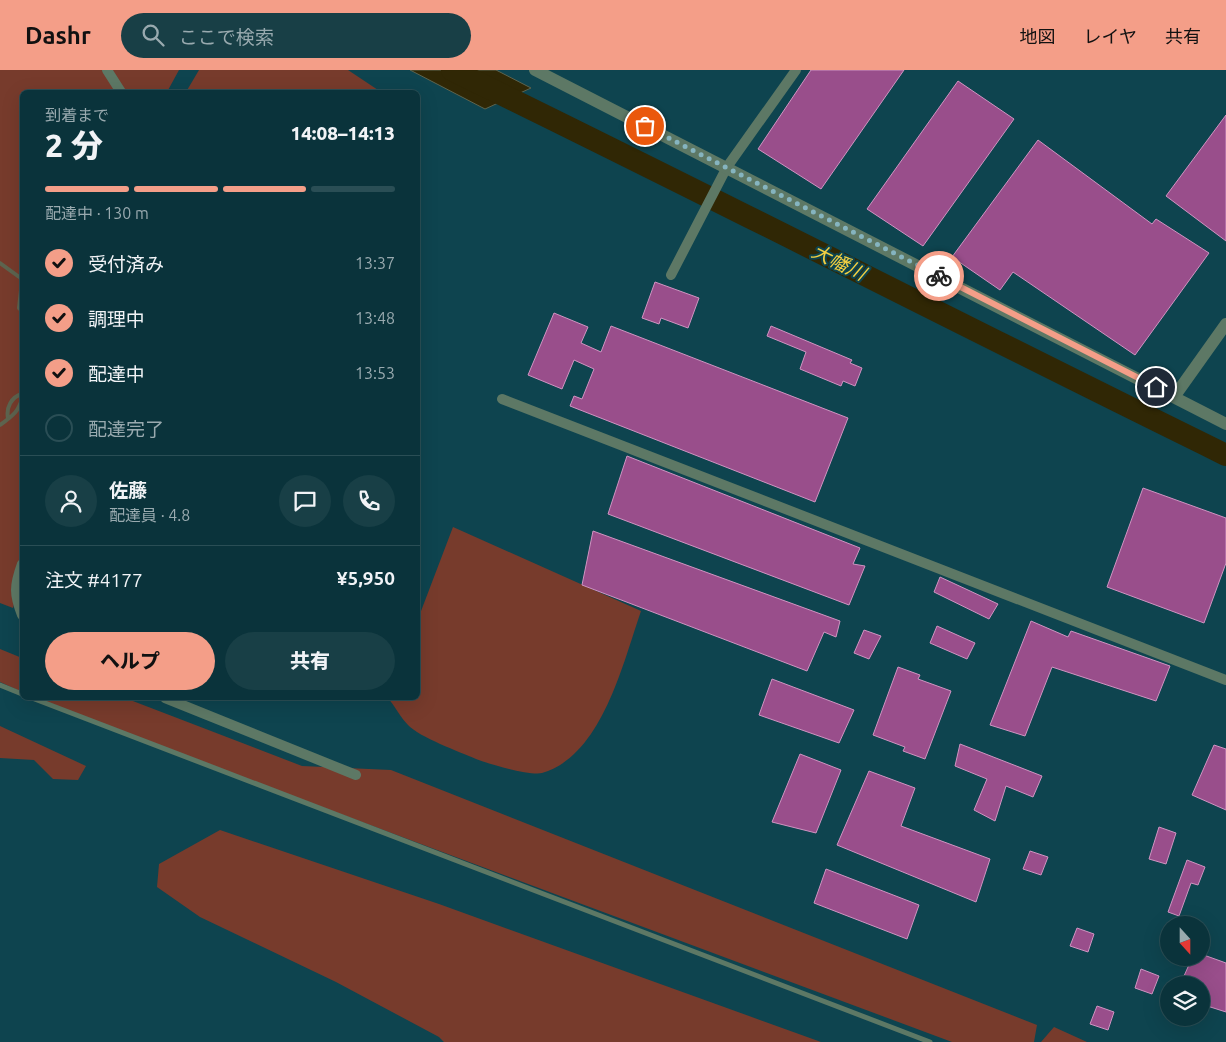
<!DOCTYPE html>
<html lang="ja">
<meta charset="utf-8">
<style>
body{margin:0;font-family:Ubuntu,"Noto Sans JP",sans-serif;background:#183f46;color:#f1f3f6;height:100vh;display:flex;flex-direction:column;font-size:19px;white-space:nowrap}
*{box-sizing:border-box;margin:0}
p{font-size:16px;color:#99aaaf}
.icon{flex:none;width:28px;height:28px;fill:none;stroke:currentColor;stroke-width:2;stroke-linecap:round;stroke-linejoin:round}
.map{position:relative;flex:1;overflow:hidden}
.sheet{position:absolute;left:20px;top:20px;width:400px;height:610px;display:flex;flex-direction:column;background:#0a333b;border-radius:8px;box-shadow:0 5px 20px #0002,0 0 0 1px #2a4e55}
.sheet>*{flex:none}
.needle{width:32px;rotate:159deg}
.controls{position:absolute;left:1160px;top:846px;display:grid;gap:10px}
.controls a{display:grid;place-items:center;width:50px;height:50px;border-radius:50%;background:#0a333b;box-shadow:0 5px 20px #0002,0 0 0 1px #2a4e55;font-size:25px}
.pin{position:absolute;display:grid;place-items:center;width:42px;height:42px;color:#fff;margin:-21px;border:2px solid #fff;border-radius:50%;box-shadow:0 1px 5px #0007}
.courier{position:absolute;display:grid;place-items:center;width:50px;height:50px;margin:-25px;border:4px solid #f49e88;border-radius:50%;background:#fff;color:#222;box-shadow:0 1px 6px #0007}
.overview em{font-style:normal;font-weight:800}
.overview div{display:flex;flex-direction:column-reverse}
.overview{display:flex;align-items:center;justify-content:space-between;height:85px;padding:0 25px}
h1{font-size:32px;font-weight:800;line-height:38px}
.bar{display:grid;grid-template-columns:repeat(4,1fr);gap:8px 5px;align-content:center;height:60px;padding:0 25px}
.bar i{height:6px;border-radius:4px;background:#2a4e55}
.bar .current{background:#f49e88}
.bar p{grid-column:span 4}
.line{display:flex;align-items:center;gap:12px;padding:0 25px;border-top:1px solid #2a4e55}
.line div{flex:1}
.round{display:grid;place-items:center;flex:none;width:52px;height:52px;border-radius:26px;background:#183f46}
ol{padding:0 25px;list-style:none}
li{display:flex;align-items:center;gap:15px;height:55px}
li p{margin-inline-start:auto}
li .icon{padding:5px;border-radius:50%;background:#f49e88;color:#111;stroke-width:4}
li:last-child{color:#99aaaf}
li i{width:28px;height:28px;border:2px solid #2a4e55;border-radius:50%}
.action{display:flex;gap:10px;margin-top:auto;padding:10px 25px}
.action a{flex:1;height:58px;border-radius:30px;background:#f49e88;color:#111;font-size:20px;font-weight:800;line-height:58px;text-align:center}
.action a+a{background:#183f46;color:#f1f3f6}
header{display:flex;align-items:center;gap:30px;box-sizing:border-box;height:70px;padding:0 25px;background:#f49e88;color:#111}
header strong{font-size:24px}
nav{display:flex;gap:28px;margin-inline-start:auto;font-size:18px}
.search{width:350px;height:45px;background:#183f46;display:flex;align-items:center;gap:12px;box-sizing:border-box;padding:0 18px;border-radius:28px;color:#99aaaf;font-size:19px}
.map>svg:first-child{display:block}
.green{fill:#773b2c}
.water{fill:#302705;stroke:#5d644f}
.lines{fill:none;stroke-linecap:round;stroke-linejoin:round}
.stream{stroke:#5d644f;stroke-width:4}
.river{stroke:#302705;stroke-width:22}
.building{fill:#994e8b;stroke:#d094c2}
.service{stroke:#5d7865;stroke-width:5}
.minor{stroke:#5d7865;stroke-width:10}
.tertiary{stroke:#5d7865;stroke-width:12}
.done{stroke:#85b4bf;stroke-width:5;stroke-dasharray:0 9}
.route{stroke:#f49e88;stroke-width:6}
.labels{text-anchor:middle;dominant-baseline:central;stroke-width:4;stroke-linejoin:round;paint-order:stroke}
.water-label{font-size:19px;font-style:italic;fill:#f3d042;stroke:#0e444f}
</style>
<header>
<strong>Dashr</strong>
<div class="search"><svg class="icon" aria-label="search" viewBox="0 0 24 24"><circle cx="10" cy="10" r="6"/><path d="M15 15l6 6"/></svg>ここで検索</div>
<nav><a>地図</a><a>レイヤ</a><a>共有</a></nav>
</header>
<div class="map">
<svg width="1226" height="972" viewBox="0 0 1226 972">
<rect width="100%" height="100%" fill="#0e444f"/>
<!-- green -->
<path class="green" d="M0 0H179L167 22H22V507L13 538 0 533Z
M199 0H348L381 22H186Z
M453 457 641 541C623 593 602 686 542 703 531 706 488 694 476 689 460 682 419 667 408 655 400 647 395 636 388 628H418V549Z
M0 579 22 588V622L0 612Z
M36 628H125L302 696 391 700 1037 955 1034 972H952L198 691Z
M0 656 86 696 78 710 53 709 34 690 0 688Z
M220 760 439 834 821 972H444L439 967 336 912 200 847 157 817 159 794Z
M1054 957 1087 972H1041Z"/>
<!-- water -->
<path class="water" d="M410 0H496L531 18 485 39Z"/>
<g class="lines">
<!-- stream -->
<path class="stream" d="M0 193 22 209
M22 211 19 238 22 241
M8 348C6 338 11 327 22 324
M0 355C11 347 19 342 22 328"/>
<!-- river -->
<path class="river" d="M452 0C711 126 967 258 1226 385"/>
</g>
<!-- building -->
<path class="building" d="M811 0H904L821 119 758 79Z
M958 11 1014 49 923 176 867 139Z
M1226 45V171L1166 126Z
M1038 70 1152 154 1156 149 1209 183 1135 285 1013 202 1000 220 952 187Z
M655 212 699 228 688 258 661 248 659 254 642 248Z
M554 243 588 257 581 273 601 282 611 256 848 348 815 432 570 336 574 326 582 329 594 299 574 290 562 319 528 305Z
M771 256 852 290 850 293 862 298 855 316 843 311 841 316 800 299 806 282 767 266Z
M627 386 860 478 853 494 865 496 849 535 608 444Z
M1143 418 1226 448V493L1204 553 1107 517Z
M593 461 840 551 836 567 824 562 807 601 582 515Z
M940 507 998 534 989 549 934 522Z
M1031 551 1068 567 1071 561 1170 596 1156 631 1052 597 1025 666 990 655Z
M937 556 975 573 967 589 930 573Z
M864 560 881 566 869 589 854 583Z
M898 597 920 605 918 609 951 621 925 689 903 681 905 677 873 665Z
M772 609 854 640 839 673 759 645Z
M960 674 1042 706 1033 727 1006 716 995 751 974 740 987 709 955 696Z
M1214 675 1226 679V740L1192 725Z
M800 684 841 700 816 763 772 752Z
M869 701 915 718 901 756 990 789 976 832 837 775Z
M1159 757 1176 763 1166 794 1149 789Z
M1030 781 1048 787 1041 805 1023 799Z
M1187 790 1205 797 1198 815 1191 813 1179 846 1168 842Z
M826 799 919 835 907 869 814 833Z
M1077 858 1094 864 1088 882 1070 876Z
M1201 884 1226 893V942L1201 934V915H1180L1192 888H1201Z
M1141 899 1159 906 1152 924 1135 918Z
M1097 936 1114 942 1108 960 1090 954Z"/>
<g class="lines">
<!-- service -->
<path class="service" d="M0 615 22 624
M32 628 930 972"/>
<!-- minor -->
<path class="minor" d="M107 0 121 22
M671 205 727 97 796 0
M502 329 1226 610
M22 494C14 516 14 524 22 545
M165 628 356 705"/>
<!-- tertiary -->
<path class="tertiary" d="M535 0 1226 354
M1174 327 1226 254"/>
</g>
<g class="lines">
<!-- done -->
<path class="done" d="M645 56 939 206"/>
<!-- route -->
<path class="route" d="M939 206 1156 317"/>
</g>
<g class="labels">
<!-- water labels -->
<g class="water-label">
<text transform="translate(839 192) rotate(26)">大幡川</text>
</g>
</g>
</svg>
<div class="controls">
<a><svg class="needle" viewBox="-14 -14 28 28"><path d="M0-13l5 13h-10z" fill="#e53935"/><path d="M0 13l5-13h-10z" fill="#99aaaf"/></svg></a>
<a><svg class="icon" aria-label="layers" viewBox="0 0 24 24"><path d="M12 4l9 5-9 5-9-5zM3 14l9 5 9-5"/></svg></a>
</div>
<div class="pin" style="left:645px;top:56px;background:#ea580c"><svg class="icon" aria-label="bag" viewBox="0 0 24 24"><path d="M5 8h14l-1 12H6zM9 8a3 3 0 0 1 6 0"/></svg></div>
<div class="pin" style="left:1156px;top:317px;background:#1f2937"><svg class="icon" aria-label="home" viewBox="0 0 24 24"><path d="M3 11l9-7 9 7M6 9v11h12V9"/></svg></div>
<div class="courier" style="left:939px;top:206px"><svg class="icon" aria-label="bike" viewBox="0 0 24 24"><circle cx="6" cy="16" r="4"/><circle cx="18" cy="16" r="4"/><path d="M6 16l4-8h5l3 8M10 8l3 8H6M13 5h3"/></svg></div>
<section class="sheet">
<div class="overview"><div><h1>2 分</h1><p>到着まで</p></div><em>14:08–14:13</em></div>
<div class="bar"><i class="current"></i><i class="current"></i><i class="current"></i><i></i><p>配達中 · 130 m</p></div>
<ol>
<li><svg class="icon" aria-label="check" viewBox="0 0 24 24"><path d="M5 12l5 5 9-10"/></svg>受付済み<p>13:37</p></li>
<li><svg class="icon" aria-label="check" viewBox="0 0 24 24"><path d="M5 12l5 5 9-10"/></svg>調理中<p>13:48</p></li>
<li><svg class="icon" aria-label="check" viewBox="0 0 24 24"><path d="M5 12l5 5 9-10"/></svg>配達中<p>13:53</p></li>
<li><i></i>配達完了</li>
</ol>
<div class="line" style="height:90px"><a class="round"><svg class="icon" aria-label="person" viewBox="0 0 24 24"><circle cx="12" cy="8" r="4"/><path d="M4 21q1-7 8-7t8 7"/></svg></a><div><b>佐藤</b><p>配達員 · 4.8</p></div><a class="round"><svg class="icon" aria-label="chat" viewBox="0 0 24 24"><path d="M4 5h16v11H9l-5 4z"/></svg></a><a class="round"><svg class="icon" aria-label="phone" viewBox="0 0 24 24"><path d="M5 4h4l2 5-3 2q2 4 5 5l2-3 5 2v4C11 20 4 13 5 4z"/></svg></a></div>
<div class="line" style="height:65px"><div>注文 #4177</div><b>¥5,950</b></div>
<div class="action"><a>ヘルプ</a><a>共有</a></div>
</section>
</div>
